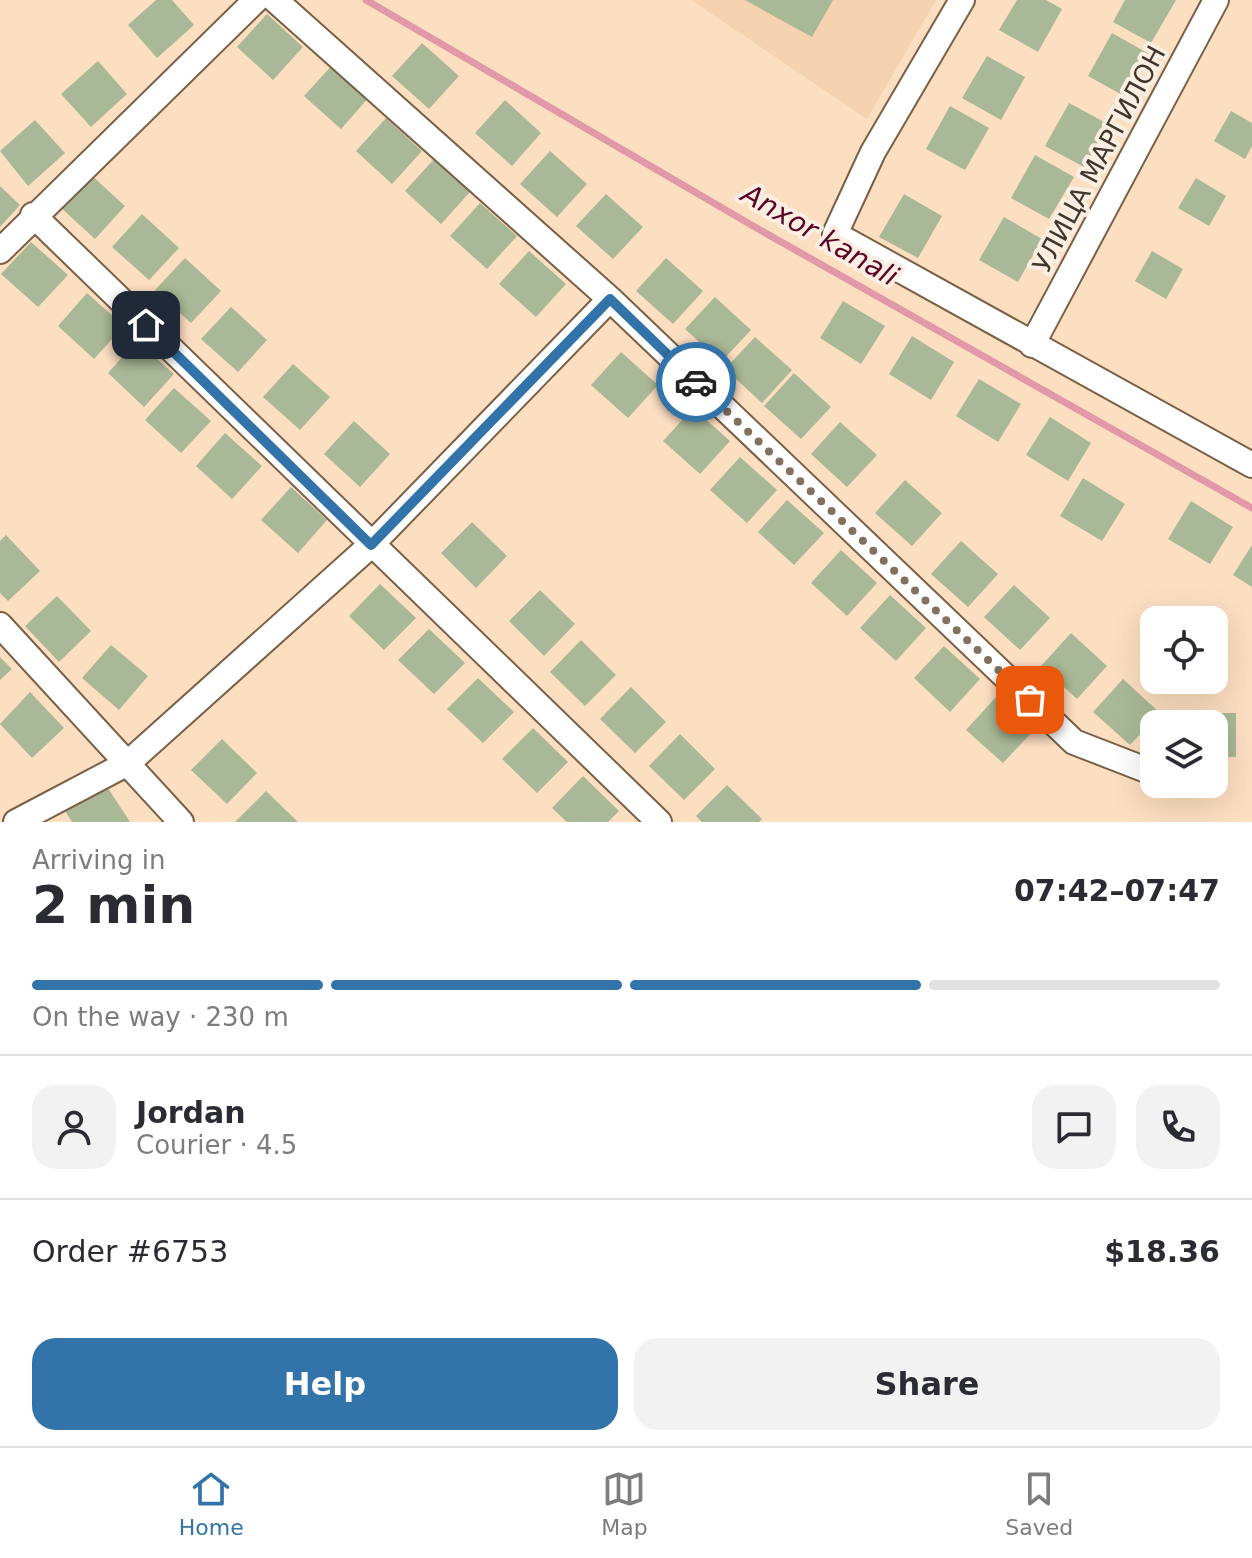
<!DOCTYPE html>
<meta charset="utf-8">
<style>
body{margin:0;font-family:"DejaVu Sans",sans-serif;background:#f2f2f3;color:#2b2b33;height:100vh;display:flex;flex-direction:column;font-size:30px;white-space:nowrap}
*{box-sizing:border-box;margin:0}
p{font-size:26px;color:#7c7c81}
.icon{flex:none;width:44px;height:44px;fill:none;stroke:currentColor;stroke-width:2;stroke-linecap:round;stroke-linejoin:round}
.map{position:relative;height:822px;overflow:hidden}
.drawer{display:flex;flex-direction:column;background:#fff;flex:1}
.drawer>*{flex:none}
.fabs{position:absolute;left:1140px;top:606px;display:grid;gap:16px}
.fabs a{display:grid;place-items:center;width:88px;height:88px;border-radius:16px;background:#fff;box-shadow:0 8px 32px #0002;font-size:40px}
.pin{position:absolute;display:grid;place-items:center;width:68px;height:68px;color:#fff;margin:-34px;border-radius:16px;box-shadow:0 4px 12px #0006}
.courier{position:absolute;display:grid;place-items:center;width:80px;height:80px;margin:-40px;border:6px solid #3273aa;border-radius:50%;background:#fff;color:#222;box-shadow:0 2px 10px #0007}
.headline em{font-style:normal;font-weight:700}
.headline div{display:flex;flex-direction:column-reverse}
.headline{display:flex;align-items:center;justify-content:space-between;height:136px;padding:0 32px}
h1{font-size:52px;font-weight:700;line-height:60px}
.bar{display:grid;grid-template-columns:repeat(4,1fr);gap:12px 8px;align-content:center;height:96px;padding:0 32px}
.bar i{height:10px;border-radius:6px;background:#e1e1e2}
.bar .on{background:#3273aa}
.bar p{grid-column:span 4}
.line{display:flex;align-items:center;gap:20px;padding:0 32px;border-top:2px solid #e1e1e2}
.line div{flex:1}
.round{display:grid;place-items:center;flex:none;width:84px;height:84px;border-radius:24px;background:#f2f2f3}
.cta{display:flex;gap:16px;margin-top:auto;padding:16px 32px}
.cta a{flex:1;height:92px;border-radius:24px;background:#3273aa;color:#fff;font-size:32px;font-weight:700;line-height:92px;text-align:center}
.cta a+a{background:#f2f2f3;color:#2b2b33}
.dock{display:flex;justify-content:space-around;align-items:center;height:112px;border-top:2px solid #e1e1e2;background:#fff;font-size:22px;color:#7c7c81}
.dock a{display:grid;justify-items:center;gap:4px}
.dock .on{color:#3273aa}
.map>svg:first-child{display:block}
.built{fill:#f5d2b0}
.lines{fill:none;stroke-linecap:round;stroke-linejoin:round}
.stream{stroke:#e299a7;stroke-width:7}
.building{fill:#a9b896}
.minor-casing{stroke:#796046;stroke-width:28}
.minor{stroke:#fff;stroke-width:24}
.done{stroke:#82715f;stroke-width:8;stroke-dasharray:0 14.4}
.route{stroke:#3273aa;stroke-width:10}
.labels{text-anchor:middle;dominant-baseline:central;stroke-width:8;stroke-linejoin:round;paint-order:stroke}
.street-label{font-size:26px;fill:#41362a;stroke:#fbefe3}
.water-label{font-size:28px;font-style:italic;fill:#5d0325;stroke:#fbefe3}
</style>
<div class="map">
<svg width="1252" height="822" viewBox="0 0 1252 822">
<rect width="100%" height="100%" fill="#fcdec1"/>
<!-- built -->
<path class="built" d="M691 0H936L867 119Z"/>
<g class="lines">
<!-- stream -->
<path class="stream" d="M366 0 760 230 1252 508"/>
</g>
<!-- building -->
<path class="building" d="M156 0H172L194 25 157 58 128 25Z
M745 0H833L812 37Z
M1017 0H1046L1062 9 1038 52 999 30Z
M1125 0H1176L1151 43 1113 22Z
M267 14 303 47 273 80 237 47Z
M1112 33 1151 55 1126 97 1088 76Z
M422 43 459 76 429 109 392 76Z
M987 56 1025 77 1001 120 962 98Z
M98 61 127 94 91 127 61 94Z
M334 63 370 96 341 129 304 96Z
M505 100 541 133 512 166 475 133Z
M1069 103 1108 124 1084 167 1045 146Z
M950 106 989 128 965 170 926 149Z
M1231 111 1252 123V146L1245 159 1214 141Z
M386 118 422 151 392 184 356 151Z
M35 120 65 153 28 186 0 151Z
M550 151 587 184 557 217 520 184Z
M1035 155 1074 177 1049 219 1011 198Z
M435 158 471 191 441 224 405 191Z
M89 173 125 206 95 239 59 206Z
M1196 178 1226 196 1209 226 1178 208Z
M0 186 20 205 0 227Z
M606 194 643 227 613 259 576 226Z
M904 194 942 216 918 258 879 237Z
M480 203 517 236 487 269 450 236Z
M142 214 179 248 149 280 112 247Z
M1004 217 1042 239 1018 282 979 260Z
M31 242 68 275 38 307 1 274Z
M529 251 566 284 536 317 499 284Z
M1152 251 1183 269 1166 299 1135 281Z
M185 258 221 291 191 323 155 290Z
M666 258 703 291 673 324 636 291Z
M87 293 124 326 94 359 58 326Z
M715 297 751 330 721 362 685 329Z
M843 301 885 326 861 364 820 338Z
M231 307 267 340 238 372 201 339Z
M912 336 954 362 931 400 889 374Z
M755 337 792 370 762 403 725 369Z
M137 341 174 374 144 407 108 373Z
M621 352 658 385 628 418 591 385Z
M293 364 330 397 300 430 263 397Z
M794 373 831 407 801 439 764 406Z
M979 379 1021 404 998 442 956 416Z
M174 388 211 421 181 453 145 420Z
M693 408 730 441 700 474 663 441Z
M1050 417 1091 443 1068 481 1026 455Z
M354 421 390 454 360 487 324 454Z
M840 422 877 455 847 487 811 454Z
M225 433 262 466 232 499 196 466Z
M740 457 777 490 747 523 710 490Z
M1083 478 1125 504 1102 541 1060 516Z
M905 480 942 513 912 546 875 513Z
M291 487 327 520 298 553 261 520Z
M787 500 824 533 794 565 758 532Z
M1191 501 1233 527 1210 564 1168 539Z
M472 522 507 556 476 588 441 553Z
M6 535 40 571 8 601 0 593V541Z
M961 541 998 574 968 607 931 574Z
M1252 545V587L1233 575Z
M841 550 877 583 847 616 811 583Z
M380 584 416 618 384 650 349 616Z
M1014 585 1050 618 1020 650 984 617Z
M540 590 575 624 544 656 509 621Z
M890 595 926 628 896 661 860 628Z
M57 596 91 631 59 662 25 626Z
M429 629 465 663 434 694 398 660Z
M1071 633 1107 666 1077 699 1041 666Z
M581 640 616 675 585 706 550 672Z
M111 645 148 676 119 710 82 678Z
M944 646 980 679 950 712 914 678Z
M0 657 12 669 0 680Z
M478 678 514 712 483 743 447 709Z
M1123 679 1160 713 1130 745 1093 712Z
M631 687 666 722 635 753 600 719Z
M30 692 64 728 32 758 0 724Z
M996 697 1033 731 1003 763 966 730Z
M1187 713H1236V757H1214V724H1187Z
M533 728 568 762 537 793 502 759Z
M680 734 715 769 684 800 649 766Z
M222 739 257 773 227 804 191 770Z
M583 776 619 811 608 822H567L552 808Z
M106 785 130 822H72L65 811Z
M727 785 762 819 759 822H702L696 816Z
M266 791 298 822H235Z"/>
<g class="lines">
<defs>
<path id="minor" d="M275 0 610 299 1074 742 1154 773
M962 0 873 152 835 234 1252 465
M33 215 659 822
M0 251 256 0
M1032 345 1216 0
M0 625 181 822
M16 822 128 763 371 545 610 299"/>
</defs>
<!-- minor casing -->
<use href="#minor" class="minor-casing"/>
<!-- minor -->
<use href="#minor" class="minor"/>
</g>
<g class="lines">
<!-- done -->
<path class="done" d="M696 382 1030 700"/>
<!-- route -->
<path class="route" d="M146 325 371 545 610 299 696 382"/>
</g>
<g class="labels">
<!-- street labels -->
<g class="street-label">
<text transform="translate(1099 159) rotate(-62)">УЛИЦА МАРГИЛОН</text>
</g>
<!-- water labels -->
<g class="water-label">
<text transform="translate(820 235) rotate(30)">Anxor kanali</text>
</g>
</g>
</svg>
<div class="fabs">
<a><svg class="icon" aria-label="locate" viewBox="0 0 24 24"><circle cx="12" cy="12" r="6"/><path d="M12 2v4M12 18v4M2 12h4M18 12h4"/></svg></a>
<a><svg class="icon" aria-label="layers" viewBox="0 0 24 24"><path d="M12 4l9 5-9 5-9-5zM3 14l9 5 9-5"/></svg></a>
</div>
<div class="pin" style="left:1030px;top:700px;background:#ea580c"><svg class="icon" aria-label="bag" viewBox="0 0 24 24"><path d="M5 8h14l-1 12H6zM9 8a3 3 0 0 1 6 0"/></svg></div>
<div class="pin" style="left:146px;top:325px;background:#1f2937"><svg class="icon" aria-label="home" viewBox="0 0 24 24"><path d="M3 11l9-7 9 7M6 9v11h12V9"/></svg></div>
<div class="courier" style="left:696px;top:382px"><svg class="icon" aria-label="car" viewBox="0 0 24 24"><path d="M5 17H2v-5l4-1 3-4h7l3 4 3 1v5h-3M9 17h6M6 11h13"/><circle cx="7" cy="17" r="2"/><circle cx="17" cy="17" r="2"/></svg></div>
</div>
<section class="drawer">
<div class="headline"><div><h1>2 min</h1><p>Arriving in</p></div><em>07:42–07:47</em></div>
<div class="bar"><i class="on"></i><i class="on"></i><i class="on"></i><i></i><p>On the way · 230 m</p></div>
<div class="line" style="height:144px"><a class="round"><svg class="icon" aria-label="person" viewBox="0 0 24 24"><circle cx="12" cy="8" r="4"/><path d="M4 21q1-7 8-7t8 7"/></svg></a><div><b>Jordan</b><p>Courier · 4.5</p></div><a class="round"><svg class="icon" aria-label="chat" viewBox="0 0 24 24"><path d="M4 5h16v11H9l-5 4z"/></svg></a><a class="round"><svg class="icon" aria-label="phone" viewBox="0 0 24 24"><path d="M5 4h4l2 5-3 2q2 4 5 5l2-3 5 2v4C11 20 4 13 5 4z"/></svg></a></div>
<div class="line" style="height:104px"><div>Order #6753</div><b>$18.36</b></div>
<div class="cta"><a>Help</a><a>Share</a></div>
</section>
<nav class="dock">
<a class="on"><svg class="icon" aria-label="home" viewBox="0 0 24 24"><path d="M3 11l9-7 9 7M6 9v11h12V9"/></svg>Home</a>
<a><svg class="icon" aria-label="map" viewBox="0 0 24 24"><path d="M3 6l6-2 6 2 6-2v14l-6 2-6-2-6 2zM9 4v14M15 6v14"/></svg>Map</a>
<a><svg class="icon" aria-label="saved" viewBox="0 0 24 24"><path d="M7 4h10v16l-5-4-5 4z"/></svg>Saved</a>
</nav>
